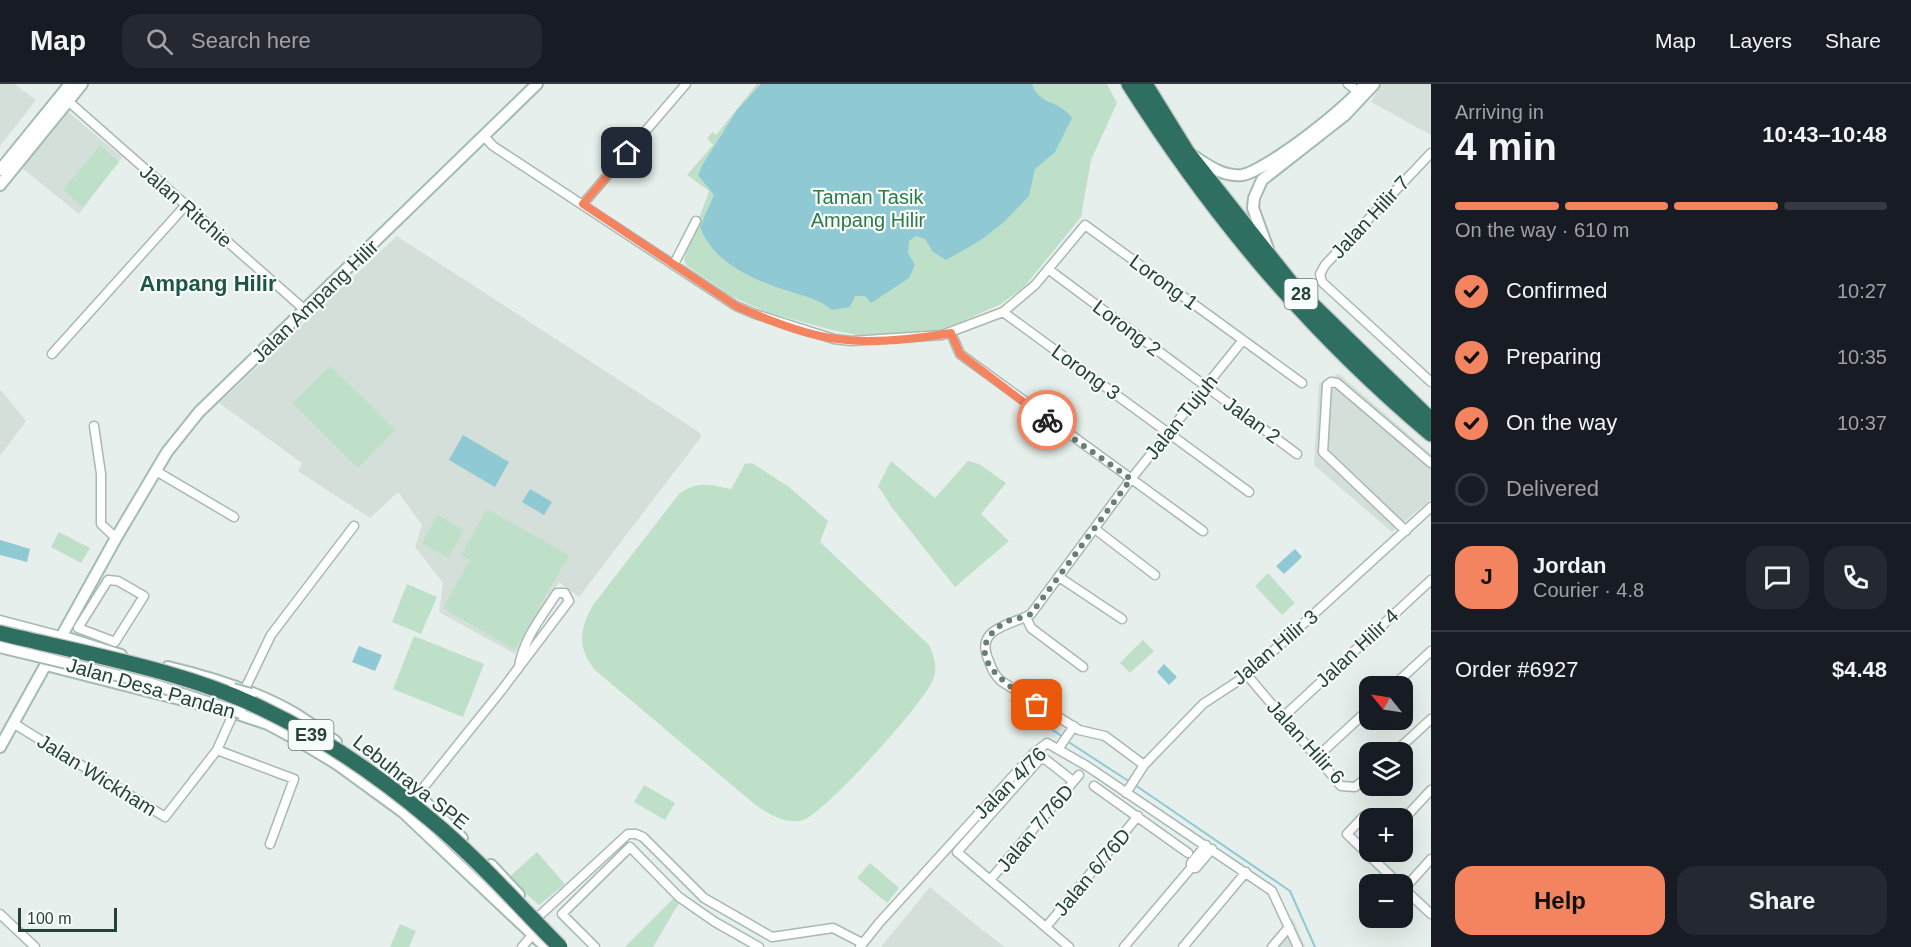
<!DOCTYPE html>
<meta charset="utf-8">
<style>
body{margin:0;font-family:Helvetica,sans-serif;background:#242831;color:#f1f3f6;height:100vh;display:flex;flex-direction:column;font-size:22px;white-space:nowrap}
*{box-sizing:border-box;margin:0}
p{font-size:20px;color:#9ea1a6}
.icon{flex:none;width:33px;height:33px;fill:none;stroke:currentColor;stroke-width:2;stroke-linecap:round;stroke-linejoin:round}
.map{position:relative;flex:1;overflow:hidden}
.side{display:flex;flex-direction:column;background:#171b24;width:480px}
.side>*{flex:none}
.needle{width:39px;rotate:300deg}
.controls{position:absolute;left:1359px;top:592px;display:grid;gap:12px}
.controls a{display:grid;place-items:center;width:54px;height:54px;border-radius:12px;background:#171b24;box-shadow:0 6px 24px #0002;font-size:30px}
.scale{position:absolute;left:18px;bottom:15px;width:99px;box-sizing:border-box;padding-left:6px;border:3px solid #24423a;border-top:0;font-size:16px;line-height:21px;white-space:nowrap;color:#24423a;-webkit-text-stroke:4px #f7fbf9;paint-order:stroke}
.pin{position:absolute;display:grid;place-items:center;width:51px;height:51px;color:#fff;margin:-26px;border-radius:12px;box-shadow:0 3px 9px #0006}
.courier{position:absolute;display:grid;place-items:center;width:60px;height:60px;margin:-30px;border:4px solid #f4845f;border-radius:50%;background:#fff;color:#222;box-shadow:0 2px 8px #0007}
.summary em{font-style:normal;font-weight:700}
.summary div{display:flex;flex-direction:column-reverse}
.summary{display:flex;align-items:center;justify-content:space-between;height:102px;padding:0 24px}
h1{font-size:39px;font-weight:700;line-height:45px}
.bar{display:grid;grid-template-columns:repeat(4,1fr);gap:9px 6px;align-content:center;height:72px;padding:0 24px}
.bar i{height:8px;border-radius:4px;background:#363941}
.bar .active{background:#f4845f}
.bar p{grid-column:span 4}
.line{display:flex;align-items:center;gap:15px;padding:0 24px;border-top:2px solid #363941}
.line div{flex:1}
.round{display:grid;place-items:center;flex:none;width:63px;height:63px;border-radius:18px;background:#242831}
ol{padding:0 24px;list-style:none}
li{display:flex;align-items:center;gap:18px;height:66px}
li p{margin-inline-start:auto}
li .icon{padding:6px;border-radius:50%;background:#f4845f;color:#111;stroke-width:4}
li:last-child{color:#9ea1a6}
li i{width:33px;height:33px;border:3px solid #363941;border-radius:50%}
.button{display:flex;gap:12px;margin-top:auto;padding:12px 24px}
.button a{flex:1;height:69px;border-radius:18px;background:#f4845f;color:#111;font-size:24px;font-weight:700;line-height:69px;text-align:center}
.button a+a{background:#242831;color:#f1f3f6}
header{display:flex;align-items:center;gap:36px;box-sizing:border-box;height:84px;padding:0 30px;background:#171b24;border-bottom:2px solid #363941}
header strong{font-size:28px}
nav{display:flex;gap:33px;margin-inline-start:auto;font-size:21px}
.search{width:420px;height:54px;background:#242831;display:flex;align-items:center;gap:15px;box-sizing:border-box;padding:0 21px;border-radius:18px;color:#9ea1a6;font-size:22px}
main{display:flex;flex:1;min-height:0}
.map>svg:first-child{display:block}
.built{fill:#d4dfda}
.green{fill:#bfe0c8}
.water{fill:#8ec9d4}
.lines{fill:none;stroke-linecap:round;stroke-linejoin:round}
.stream{stroke:#8ec9d4;stroke-width:2}
.street-casing{stroke:#a8b8b2;stroke-width:11}
.secondary-casing{stroke:#a4bbb3;stroke-width:14}
.highway-casing{stroke:#c2cac8;stroke-width:18}
.street{stroke:#fff;stroke-width:8}
.secondary{stroke:#fff;stroke-width:10}
.highway{stroke:#2f6f62;stroke-width:15}
.secondary-bridge-casing{stroke:#a4bbb3;stroke-width:14;stroke-linecap:butt}
.highway-bridge-casing{stroke:#c2cac8;stroke-width:18;stroke-linecap:butt}
.secondary-bridge{stroke:#fff;stroke-width:10}
.highway-bridge{stroke:#2f6f62;stroke-width:15}
.done{stroke:#687f78;stroke-width:6;stroke-dasharray:0 10.8}
.route{stroke:#f4845f;stroke-width:8}
.labels{text-anchor:middle;dominant-baseline:central;stroke-width:4.5;stroke-linejoin:round;paint-order:stroke}
.shield{fill:#f7fbf9;stroke:#637a73;stroke-width:1.5}
.shield-label{font-size:18px;font-weight:bold;fill:#24423a}
.park-label{font-size:20px;fill:#2d7a4b;stroke:#f7fbf9}
.street-label{font-size:20px;fill:#24423a;stroke:#f7fbf9}
.quarter-label{font-size:22px;font-weight:bold;fill:#1f5548;stroke:#f7fbf9}
</style>
<header>
<strong>Map</strong>
<div class="search"><svg class="icon" aria-label="search" viewBox="0 0 24 24"><circle cx="10" cy="10" r="6"/><path d="M15 15l6 6"/></svg>Search here</div>
<nav><a>Map</a><a>Layers</a><a>Share</a></nav>
</header>
<main>
<div class="map">
<svg width="1431" height="863" viewBox="0 0 1431 863">
<rect width="100%" height="100%" fill="#e6efeb"/>
<!-- built -->
<path class="built" d="M0 0H14L36 16 0 62Z
M1381 0H1431V51L1371 18Z
M67 27 122 73 79 130 22 84Z
M397 152 699 348 701 353 579 513 559 498 515 570 439 528 443 499 415 463 422 441 398 408 370 434 298 387 302 379 219 319Z
M1339 290 1431 370V415L1392 448 1314 381 1319 299Z
M0 305 26 337 0 372Z
M930 803 981 845 1005 863H881Z
M1293 834 1305 863H1268Z"/>
<!-- green -->
<path class="green" d="M757 0H1107L1117 19 1091 76 1081 133 1024 203 1001 220 956 240 939 246 900 250 857 251 832 246 766 228 733 213 687 182 684 175 709 107 687 91 713 61 707 54 713 48 716 51Z
M100 61 119 78 83 123 63 106Z
M330 282 395 346 358 384 293 319Z
M891 377 935 414 968 377 979 380 1006 399 981 430 1009 457 955 503 893 425 878 402Z
M752 379 789 403 828 437 820 458 929 561C934 572 938 584 933 596 924 619 824 730 803 736 784 741 766 729 752 718L596 587C577 565 579 546 593 521L679 410C698 396 710 401 731 405L745 380Z
M487 425 569 471 515 566 443 524 470 476 461 471Z
M437 431 464 446 448 474 422 459Z
M59 448 90 464 81 479 51 463Z
M1268 489 1295 519 1282 531 1255 502Z
M407 500 437 513 421 550 392 538Z
M414 552 484 580 463 633 393 605Z
M1143 556 1154 567 1130 589 1120 579Z
M644 701 675 719 665 736 634 718Z
M537 768 565 800 539 821 508 794Z
M870 779 899 804 887 819 857 794Z
M673 815 679 819 653 863H625Z
M400 840 416 847 409 863H390Z"/>
<!-- water -->
<path class="water" d="M761 0H1032C1037 20 1061 17 1072 34L1055 68 1035 85 1029 112 1004 138 981 156 946 176 933 168 925 155 916 152 909 157 908 169 915 181 909 194 871 219 865 212H855L850 223 832 226C820 216 810 214 795 209 758 198 714 181 700 143L714 111 698 91 703 80 737 26Z
M463 351 509 378 495 403 449 376Z
M530 405 552 418 544 431 522 418Z
M0 456 30 465 27 478 0 471Z
M1295 465 1302 473 1284 490 1276 482Z
M359 562 382 571 375 587 352 578Z
M1164 580 1177 593 1169 601 1157 588Z"/>
<g class="lines">
<!-- stream -->
<path class="stream" d="M1011 617 1063 653
M1067 657 1130 698
M1135 701 1290 807 1315 863"/>
<defs>
<path id="street" d="M1348 0 1359 8
M68 17 305 226
M484 52 493 62 736 222 755 230 834 255 851 257 942 251 1003 228 1035 201 1085 141 1302 299
M1431 69 1325 181 1320 190 1322 198 1431 298
M583 120 686 0
M674 180 696 137
M1048 185 1297 370
M1003 228 1249 408
M951 249 960 270 1203 447
M52 270 185 122
M94 342 101 390V440L116 454
M156 387 234 433
M1095 445 1155 491
M1406 447 1323 368 1327 301 1331 298 1337 299 1431 379
M1059 493 1122 535
M108 496 118 497 144 512 115 558 78 544Z
M1026 533 1031 544 1083 583
M0 536 61 552
M1247 591 1341 702 1355 703 1370 691
M1392 603 1431 567
M244 607 271 551 354 442
M1283 633 1431 496
M13 639 165 733 217 666 234 628
M1059 664 1074 642
M217 666 294 695 270 760
M1394 669 1431 635
M1317 673 1370 624
M1144 681 1105 652 1079 646 1001 597C993 590 991 582 987 572 977 543 1013 541 1031 530L1131 395 1243 256
M1094 702 1188 769
M1126 709 1144 681 1203 620 1247 591 1431 423
M415 714 501 607 569 517 565 509H557C542 532 524 554 519 582
M1364 732 1347 750 1400 801
M1402 737 1431 706
M1206 761 1191 779V784H1196L1212 765
M990 796 1079 691
M1402 803 1431 830
M1404 805 1431 775
M0 830 35 863
M539 832 628 750H636L643 753 704 814 772 853 833 844 862 859
M1046 843 1138 732
M522 863 533 850
M595 863 562 830 630 763 679 813 715 838 759 863
M860 863 879 839 1034 669 1047 659 1087 682 1272 807 1298 863
M1069 863 957 768 1039 676 1045 675 1073 697
M1124 863 1191 784
M1183 863 1246 788
M1272 863 1289 843"/>
<path id="secondary" d="M1195 73C1209 82 1224 93 1242 91 1264 88 1353 20 1364 0
M0 86 70 0
M0 101 82 0
M1268 165 1253 124 1254 114 1262 96 1345 31 1374 0
M61 552 121 571
M46 581 199 620
M168 583C210 593 256 607 294 629 309 638 322 648 336 658
M232 628 268 640 294 654 337 680 403 728 546 863
M0 663 116 454 167 368 199 328 537 0
M372 681 418 711 462 754
M491 781 519 811"/>
<path id="highway" d="M1129 0C1214 134 1310 248 1431 350
M1145 0 1187 68 1294 203 1431 336"/>
</defs>
<!-- street casing -->
<use href="#street" class="street-casing"/>
<!-- secondary casing -->
<use href="#secondary" class="secondary-casing"/>
<!-- highway casing -->
<use href="#highway" class="highway-casing"/>
<!-- street -->
<use href="#street" class="street"/>
<!-- secondary -->
<use href="#secondary" class="secondary"/>
<!-- highway -->
<use href="#highway" class="highway"/>
<defs>
<path id="secondary-bridge" d="M0 563 149 599 241 629
M233 605 251 610"/>
<path id="highway-bridge" d="M0 549C85 570 182 586 261 624 322 653 379 692 431 736 477 774 518 821 560 863"/>
</defs>
<!-- secondary-bridge casing -->
<use href="#secondary-bridge" class="secondary-bridge-casing"/>
<!-- highway-bridge casing -->
<use href="#highway-bridge" class="highway-bridge-casing"/>
<!-- secondary-bridge -->
<use href="#secondary-bridge" class="secondary-bridge"/>
<!-- highway-bridge -->
<use href="#highway-bridge" class="highway-bridge"/>
</g>
<g class="lines">
<!-- done -->
<path class="done" d="M1037 621C1009 602 956 571 1004 539 1012 534 1023 535 1031 530L1131 395 1047 336"/>
<!-- route -->
<path class="route" d="M627 69 583 120 736 222C765 235 806 251 837 255 873 260 915 255 951 249L960 270 1047 336"/>
</g>
<g class="labels">
<!-- shield labels -->
<g class="shield">
<rect x="1284.5" y="195" width="33" height="30" rx="4.5"/>
<rect x="288.5" y="636" width="45" height="30" rx="4.5"/>
</g>
<g class="shield-label">
<text x="1301" y="210">28</text>
<text x="311" y="651">E39</text>
</g>
<!-- park labels -->
<g class="park-label">
<text x="868" y="113">Taman Tasik<tspan x="868" dy="23">Ampang Hilir</tspan></text>
</g>
<!-- street labels -->
<g class="street-label">
<text transform="translate(186 122) rotate(41)">Jalan Ritchie</text>
<text transform="translate(1370 133) rotate(-47)">Jalan Hilir 7</text>
<text transform="translate(1164 198) rotate(36)">Lorong 1</text>
<text transform="translate(315 217) rotate(-44)">Jalan Ampang Hilir</text>
<text transform="translate(1127 244) rotate(37)">Lorong 2</text>
<text transform="translate(1086 288) rotate(36)">Lorong 3</text>
<text transform="translate(1181 333) rotate(-51)">Jalan Tujuh</text>
<text transform="translate(1252 336) rotate(36)">Jalan 2</text>
<text transform="translate(1275 563) rotate(-40)">Jalan Hilir 3</text>
<text transform="translate(1357 564) rotate(-43)">Jalan Hilir 4</text>
<text transform="translate(151 604) rotate(16)">Jalan Desa Pandan</text>
<text transform="translate(1306 658) rotate(48)">Jalan Hilir 6</text>
<text transform="translate(97 691) rotate(32)">Jalan Wickham</text>
<text transform="translate(411 698) rotate(38)">Lebuhraya SPE</text>
<text transform="translate(1010 699) rotate(-45)">Jalan 4/76</text>
<text transform="translate(1035 744) rotate(-50)">Jalan 7/76D</text>
<text transform="translate(1092 788) rotate(-50)">Jalan 6/76D</text>
</g>
<!-- quarter labels -->
<g class="quarter-label">
<text x="208" y="199">Ampang Hilir</text>
</g>
</g>
</svg>
<div class="controls">
<a><svg class="needle" viewBox="-14 -14 28 28"><path d="M0-13l5 13h-10z" fill="#e53935"/><path d="M0 13l5-13h-10z" fill="#9ea1a6"/></svg></a>
<a><svg class="icon" aria-label="layers" viewBox="0 0 24 24"><path d="M12 4l9 5-9 5-9-5zM3 14l9 5 9-5"/></svg></a>
<a>+</a>
<a>−</a>
</div>
<div class="scale">100 m</div>
<div class="pin" style="left:1037px;top:621px;background:#ea580c"><svg class="icon" aria-label="bag" viewBox="0 0 24 24"><path d="M5 8h14l-1 12H6zM9 8a3 3 0 0 1 6 0"/></svg></div>
<div class="pin" style="left:627px;top:69px;background:#1f2937"><svg class="icon" aria-label="home" viewBox="0 0 24 24"><path d="M3 11l9-7 9 7M6 9v11h12V9"/></svg></div>
<div class="courier" style="left:1047px;top:336px"><svg class="icon" aria-label="bike" viewBox="0 0 24 24"><circle cx="6" cy="16" r="4"/><circle cx="18" cy="16" r="4"/><path d="M6 16l4-8h5l3 8M10 8l3 8H6M13 5h3"/></svg></div>
</div>
<section class="side">
<div class="summary"><div><h1>4 min</h1><p>Arriving in</p></div><em>10:43–10:48</em></div>
<div class="bar"><i class="active"></i><i class="active"></i><i class="active"></i><i></i><p>On the way · 610 m</p></div>
<ol>
<li><svg class="icon" aria-label="check" viewBox="0 0 24 24"><path d="M5 12l5 5 9-10"/></svg>Confirmed<p>10:27</p></li>
<li><svg class="icon" aria-label="check" viewBox="0 0 24 24"><path d="M5 12l5 5 9-10"/></svg>Preparing<p>10:35</p></li>
<li><svg class="icon" aria-label="check" viewBox="0 0 24 24"><path d="M5 12l5 5 9-10"/></svg>On the way<p>10:37</p></li>
<li><i></i>Delivered</li>
</ol>
<div class="line" style="height:108px"><b class="round" style="background:#f4845f;color:#111">J</b><div><b>Jordan</b><p>Courier · 4.8</p></div><a class="round"><svg class="icon" aria-label="chat" viewBox="0 0 24 24"><path d="M4 5h16v11H9l-5 4z"/></svg></a><a class="round"><svg class="icon" aria-label="phone" viewBox="0 0 24 24"><path d="M5 4h4l2 5-3 2q2 4 5 5l2-3 5 2v4C11 20 4 13 5 4z"/></svg></a></div>
<div class="line" style="height:78px"><div>Order #6927</div><b>$4.48</b></div>
<div class="button"><a>Help</a><a>Share</a></div>
</section>
</main>
